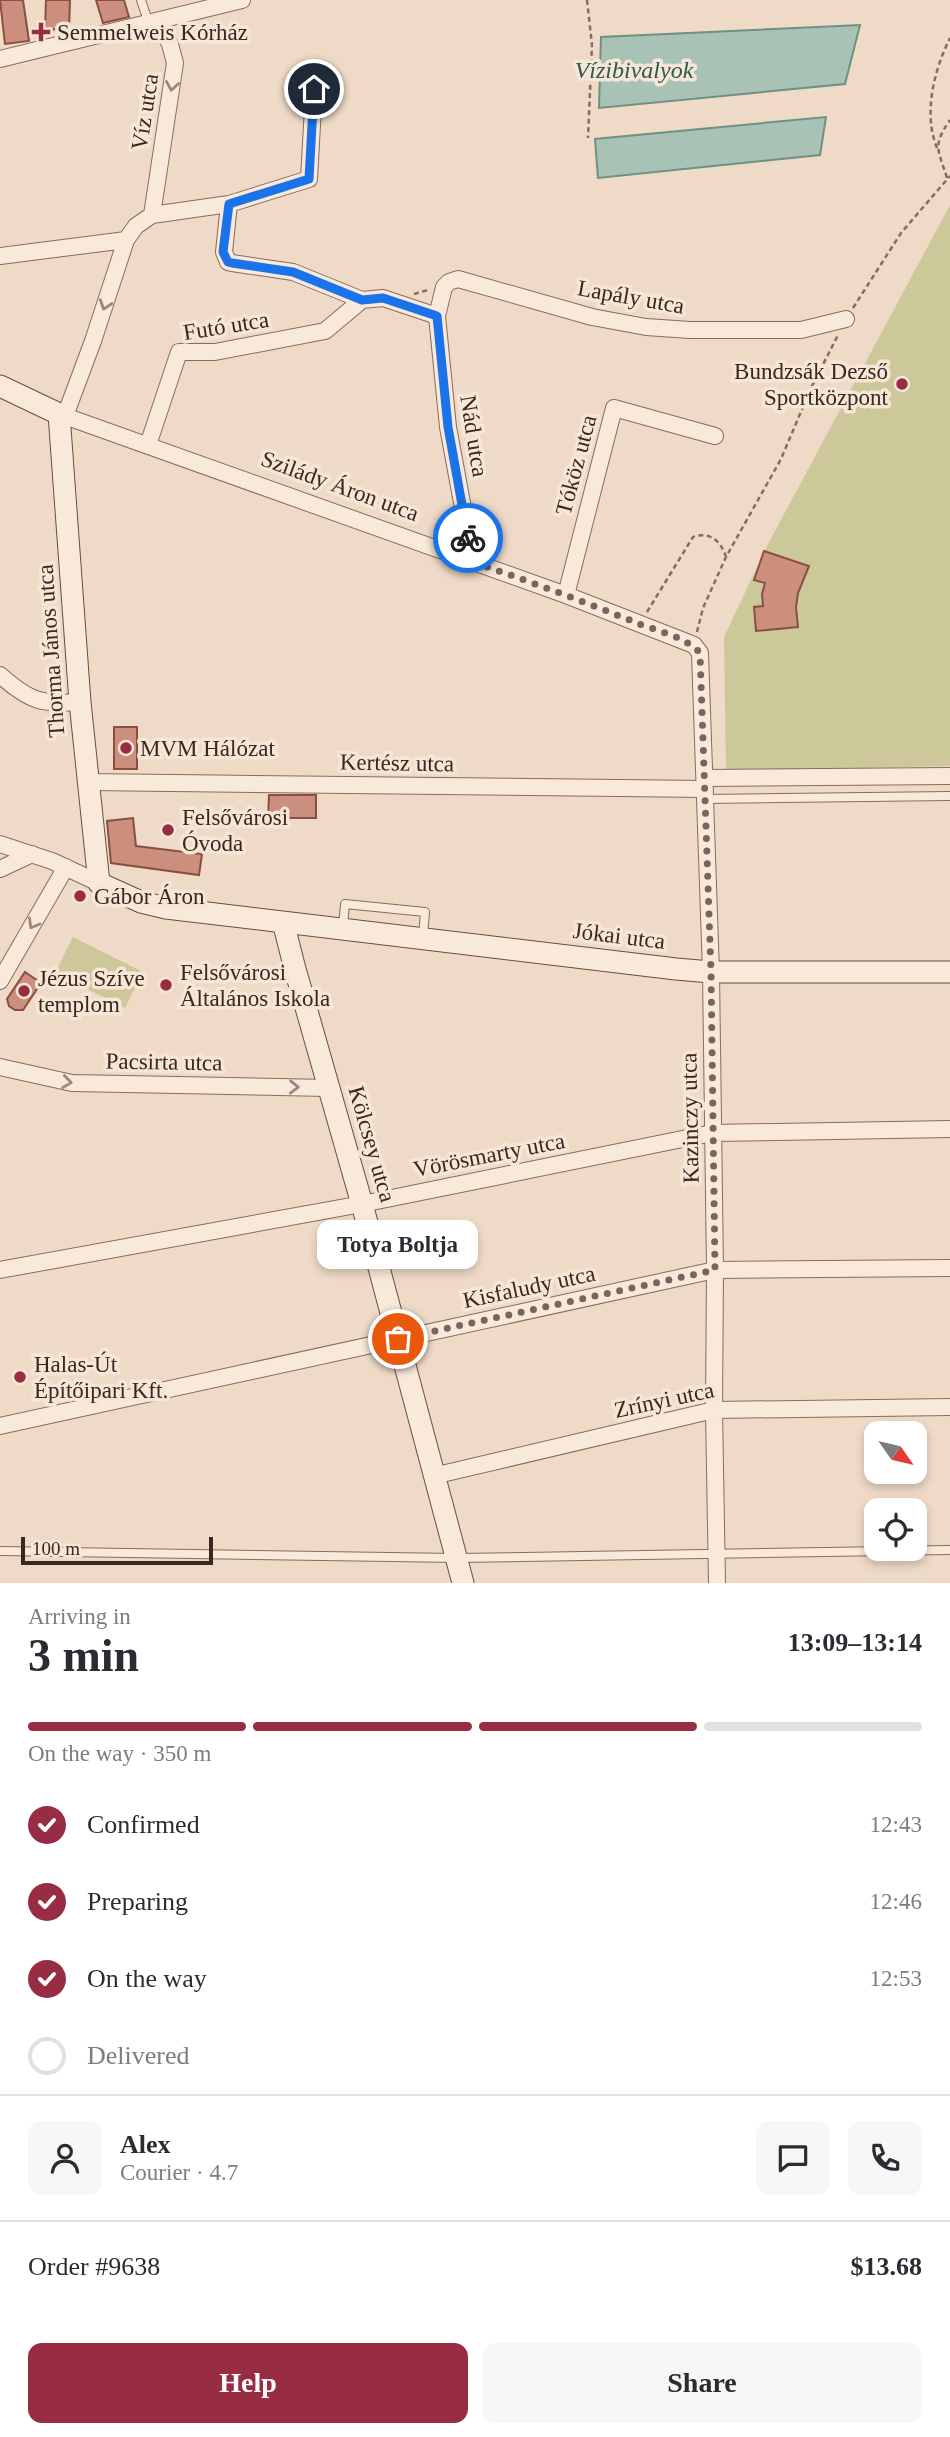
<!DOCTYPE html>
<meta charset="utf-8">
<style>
body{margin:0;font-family:Georgia,serif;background:#f7f7f7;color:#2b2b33;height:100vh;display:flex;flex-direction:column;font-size:26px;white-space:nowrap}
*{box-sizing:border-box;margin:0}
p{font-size:23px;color:#7c7c81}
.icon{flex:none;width:38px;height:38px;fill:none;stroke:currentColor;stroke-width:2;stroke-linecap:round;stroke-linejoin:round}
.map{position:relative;height:1583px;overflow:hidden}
.side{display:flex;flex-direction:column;background:#fff;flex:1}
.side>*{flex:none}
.needle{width:46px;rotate:124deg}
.fabs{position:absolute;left:864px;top:1421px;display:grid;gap:14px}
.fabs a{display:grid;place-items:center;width:63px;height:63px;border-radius:14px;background:#fff;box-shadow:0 4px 10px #0003;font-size:35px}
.scale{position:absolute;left:21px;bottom:18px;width:192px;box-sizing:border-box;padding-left:7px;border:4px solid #3a2720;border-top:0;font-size:19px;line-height:24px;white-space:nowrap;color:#3a2720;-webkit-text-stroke:5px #f6e6d6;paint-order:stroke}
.pin{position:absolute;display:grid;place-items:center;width:60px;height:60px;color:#fff;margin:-30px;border:4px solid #fff;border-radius:50%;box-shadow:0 2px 7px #0007}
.courier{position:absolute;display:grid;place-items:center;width:70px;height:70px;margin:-35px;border:5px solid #1a73e8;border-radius:50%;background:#fff;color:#222;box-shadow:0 2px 9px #0007}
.bubble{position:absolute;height:49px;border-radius:14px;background:#fff;box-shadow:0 4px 10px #0003;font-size:23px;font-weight:600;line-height:49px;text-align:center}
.head em{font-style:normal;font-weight:600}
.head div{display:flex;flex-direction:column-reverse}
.head{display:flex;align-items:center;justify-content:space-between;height:119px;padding:0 28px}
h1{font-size:46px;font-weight:600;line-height:52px}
.bar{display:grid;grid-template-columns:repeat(4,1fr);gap:10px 7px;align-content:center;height:84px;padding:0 28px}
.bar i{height:9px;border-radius:5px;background:#e1e1e2}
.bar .current{background:#982c43}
.bar p{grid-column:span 4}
.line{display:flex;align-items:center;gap:18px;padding:0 28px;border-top:2px solid #e1e1e2}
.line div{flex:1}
.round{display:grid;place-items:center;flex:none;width:74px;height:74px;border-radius:14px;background:#f7f7f7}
ol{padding:0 28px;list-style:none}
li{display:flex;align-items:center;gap:21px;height:77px}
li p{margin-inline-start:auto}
li .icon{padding:7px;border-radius:50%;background:#982c43;color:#fff;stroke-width:4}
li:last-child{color:#7c7c81}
li i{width:38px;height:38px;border:4px solid #e1e1e2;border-radius:50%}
.button{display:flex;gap:14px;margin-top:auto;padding:14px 28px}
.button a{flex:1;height:80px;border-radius:14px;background:#982c43;color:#fff;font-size:28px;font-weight:600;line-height:80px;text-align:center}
.button a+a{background:#f7f7f7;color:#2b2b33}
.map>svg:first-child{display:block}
.green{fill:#ccc89a}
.water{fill:#a8c2b5;stroke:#6e9181;stroke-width:2}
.building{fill:#cc8e7d;stroke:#895042;stroke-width:2}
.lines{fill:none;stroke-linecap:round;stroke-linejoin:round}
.lane-casing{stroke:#8a6b5c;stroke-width:10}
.street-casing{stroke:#8a6b5c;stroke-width:18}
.secondary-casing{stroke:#6c4c3f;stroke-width:23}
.path{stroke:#8a6b5c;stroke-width:2.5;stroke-dasharray:5 3.5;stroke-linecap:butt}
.lane{stroke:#f9e9da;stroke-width:8}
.street{stroke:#f9e9da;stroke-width:16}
.secondary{stroke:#f9e9da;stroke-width:21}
.oneway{stroke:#9a887d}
.done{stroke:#79665a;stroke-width:7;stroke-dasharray:0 12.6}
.route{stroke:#1a73e8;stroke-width:9}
.poi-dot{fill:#982c43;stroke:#f6e6d6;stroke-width:2.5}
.labels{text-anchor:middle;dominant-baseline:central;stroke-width:7;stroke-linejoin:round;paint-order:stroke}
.poi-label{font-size:23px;fill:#3a2720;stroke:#f6e6d6;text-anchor:start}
.street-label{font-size:23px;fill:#3a2720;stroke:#f6e6d6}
.water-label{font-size:24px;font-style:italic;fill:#2f5a4e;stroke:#f6e6d6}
</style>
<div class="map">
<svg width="950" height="1583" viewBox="0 0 950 1583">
<rect width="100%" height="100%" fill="#eedac7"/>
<!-- green -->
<path class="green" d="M950 205V766L726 771 724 637 768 544Z
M73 937 143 972 125 1008 55 973Z"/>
<!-- water -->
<path class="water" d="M860 25 845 84 599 108 601 37Z
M826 117 820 155 598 178 595 139Z"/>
<!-- building -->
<path class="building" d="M0 0H23L29 41 5 44Z
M46 0H70L69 30 45 29Z
M96 0H124L129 17 103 23Z
M764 551 809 566 798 593 796 607 798 627 756 631 754 607 763 606 762 594 765 583 754 580Z
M114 727H137V769H114Z
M269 795H316V818H268Z
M133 818 136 846 202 854 199 875 111 863 107 821Z
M25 972 41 983 23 1010H15L9 1006 7 999Z"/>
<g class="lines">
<defs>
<path id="lane" d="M141 0 149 24
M706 799 950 796
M343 926 345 904 425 912 423 936
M0 1551 457 1558 950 1550"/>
<path id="street" d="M0 59 242 0
M314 89 309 179 229 204 224 252 228 262 232 263 293 272 362 300 383 298 437 316
M152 215 175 63 170 44 158 22
M0 256 126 240
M59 414 566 595 694 645 700 653 711 972 715 1270 714 1410 717 1583
M65 416 93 341 126 240 136 226 152 215 229 204
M148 445 179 352H215L325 331 362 300
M473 562 448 427 437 316 444 287 449 282 458 279 592 317 646 327 690 330H801L846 319
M566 595 614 408 715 436
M0 675C29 701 42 705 80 702
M705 778 950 776
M88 782 705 789
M0 844 52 861 99 883
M0 869 32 854
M0 981 66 867
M0 1067 72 1083 328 1088
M0 1270 362 1204 712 1133 950 1129
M0 1426 715 1270 950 1268
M433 1476 714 1410 950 1407"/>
<path id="secondary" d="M0 386 59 414 80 702 99 883 141 902 166 908 676 969 711 972H950
M283 922 295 969 362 1204 463 1583"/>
</defs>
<!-- lane casing -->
<use href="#lane" class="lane-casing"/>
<!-- street casing -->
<use href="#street" class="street-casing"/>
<!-- secondary casing -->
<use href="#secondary" class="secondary-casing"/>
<!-- path -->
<path class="path" d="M587 0 592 45 588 138
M937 148C923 114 934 70 950 38
M947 178C938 149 932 146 950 120
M414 294 428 290
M853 308 901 233 950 176
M647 612 693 537C710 531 721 541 726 557
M697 632 703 608 726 557 781 459 811 388 838 335"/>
<!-- lane -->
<use href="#lane" class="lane"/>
<!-- street -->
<use href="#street" class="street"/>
<!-- secondary -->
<use href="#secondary" class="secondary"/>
</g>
<!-- one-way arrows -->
<defs><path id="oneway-chevron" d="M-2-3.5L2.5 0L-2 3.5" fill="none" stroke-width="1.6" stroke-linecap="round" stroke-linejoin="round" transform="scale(1.75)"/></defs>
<g class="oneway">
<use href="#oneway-chevron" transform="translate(172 86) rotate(99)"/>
<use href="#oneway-chevron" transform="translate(105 305) rotate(108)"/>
<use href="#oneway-chevron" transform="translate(33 924) rotate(120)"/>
<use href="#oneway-chevron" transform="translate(67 1082) rotate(8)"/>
<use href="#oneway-chevron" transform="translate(294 1087) rotate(1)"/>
</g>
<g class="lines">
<!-- done -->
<path class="done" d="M398 1339 715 1270 711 972 700 653C686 637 657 631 637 623 583 601 528 581 473 562L468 538"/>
<!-- route -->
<path class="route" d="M314 89 309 179 229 204 223 252 228 262 232 263 293 272 362 300 383 298 437 316 448 427 468 538"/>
</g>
<!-- markers -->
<g class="poi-dot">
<path d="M37.5 21.5h7v7h7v7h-7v7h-7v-7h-7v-7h7z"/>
<circle cx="902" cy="384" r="7"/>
<circle cx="126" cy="748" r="7"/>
<circle cx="168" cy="830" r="7"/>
<circle cx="80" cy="896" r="7"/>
<circle cx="166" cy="985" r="7"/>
<circle cx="24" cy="991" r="7"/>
<circle cx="20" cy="1377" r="7"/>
</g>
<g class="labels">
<!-- poi labels -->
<g class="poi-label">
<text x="57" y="32">Semmelweis Kórház</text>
<text x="888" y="371" text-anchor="end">Bundzsák Dezső<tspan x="888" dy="26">Sportközpont</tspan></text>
<text x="140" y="748">MVM Hálózat</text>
<text x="182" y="817">Felsővárosi<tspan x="182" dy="26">Óvoda</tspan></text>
<text x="94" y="896">Gábor Áron</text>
<text x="180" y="972">Felsővárosi<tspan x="180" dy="26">Általános Iskola</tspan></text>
<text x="38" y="978">Jézus Szíve<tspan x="38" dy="26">templom</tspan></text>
<text x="34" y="1364">Halas-Út<tspan x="34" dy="26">Építőipari Kft.</tspan></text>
</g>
<!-- street labels -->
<g class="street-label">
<text transform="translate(145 112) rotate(-81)">Víz utca</text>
<text transform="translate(631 297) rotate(10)">Lapály utca</text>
<text transform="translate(226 326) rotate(-9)">Futó utca</text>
<text transform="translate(474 436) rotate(81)">Nád utca</text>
<text transform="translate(576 465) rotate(-75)">Tóköz utca</text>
<text transform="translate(340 486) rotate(20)">Szilády Áron utca</text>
<text transform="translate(51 651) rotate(-94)">Thorma János utca</text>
<text transform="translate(397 763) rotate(1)">Kertész utca</text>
<text transform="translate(619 936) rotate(7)">Jókai utca</text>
<text transform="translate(164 1062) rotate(1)">Pacsirta utca</text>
<text transform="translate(690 1118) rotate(-91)">Kazinczy utca</text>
<text transform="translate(372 1144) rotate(74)">Kölcsey utca</text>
<text transform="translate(489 1155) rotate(-11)">Vörösmarty utca</text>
<text transform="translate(529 1287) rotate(-12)">Kisfaludy utca</text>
<text transform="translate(664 1400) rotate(-12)">Zrínyi utca</text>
</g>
<!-- water labels -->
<g class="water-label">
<text x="634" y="70">Vízibivalyok</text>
</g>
</g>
</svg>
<div class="fabs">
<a><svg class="needle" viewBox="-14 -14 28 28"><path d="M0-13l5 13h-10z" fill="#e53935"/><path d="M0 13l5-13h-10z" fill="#7c7c81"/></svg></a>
<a><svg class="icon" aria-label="locate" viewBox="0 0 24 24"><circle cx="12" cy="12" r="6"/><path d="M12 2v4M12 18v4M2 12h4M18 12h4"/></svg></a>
</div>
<div class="scale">100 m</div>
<div class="pin" style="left:398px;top:1339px;background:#ea580c"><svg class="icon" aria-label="bag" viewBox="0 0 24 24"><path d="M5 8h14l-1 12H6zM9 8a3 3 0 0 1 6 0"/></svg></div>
<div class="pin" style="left:314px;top:89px;background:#1f2937"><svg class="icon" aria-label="home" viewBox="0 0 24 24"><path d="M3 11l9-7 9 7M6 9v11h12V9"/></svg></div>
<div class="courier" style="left:468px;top:538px"><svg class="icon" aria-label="bike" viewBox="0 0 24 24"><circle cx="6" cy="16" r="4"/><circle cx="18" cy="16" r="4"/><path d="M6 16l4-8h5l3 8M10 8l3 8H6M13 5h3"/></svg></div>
<div class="bubble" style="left:317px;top:1220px;width:161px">Totya Boltja</div>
</div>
<section class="side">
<div class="head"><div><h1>3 min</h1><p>Arriving in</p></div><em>13:09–13:14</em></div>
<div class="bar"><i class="current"></i><i class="current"></i><i class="current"></i><i></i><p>On the way · 350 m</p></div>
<ol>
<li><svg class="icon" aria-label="check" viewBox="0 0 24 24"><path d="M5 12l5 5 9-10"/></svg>Confirmed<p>12:43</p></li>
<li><svg class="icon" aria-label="check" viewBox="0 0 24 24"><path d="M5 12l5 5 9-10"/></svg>Preparing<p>12:46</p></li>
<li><svg class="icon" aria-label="check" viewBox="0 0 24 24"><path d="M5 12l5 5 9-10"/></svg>On the way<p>12:53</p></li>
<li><i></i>Delivered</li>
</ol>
<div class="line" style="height:126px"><a class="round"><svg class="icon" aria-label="person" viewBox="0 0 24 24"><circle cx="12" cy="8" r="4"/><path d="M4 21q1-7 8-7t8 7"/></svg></a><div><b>Alex</b><p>Courier · 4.7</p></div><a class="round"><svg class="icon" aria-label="chat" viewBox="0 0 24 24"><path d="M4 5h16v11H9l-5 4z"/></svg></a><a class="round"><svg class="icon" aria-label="phone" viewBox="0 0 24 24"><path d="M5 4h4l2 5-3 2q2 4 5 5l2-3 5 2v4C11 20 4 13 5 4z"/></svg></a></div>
<div class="line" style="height:91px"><div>Order #9638</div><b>$13.68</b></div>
<div class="button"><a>Help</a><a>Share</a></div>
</section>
